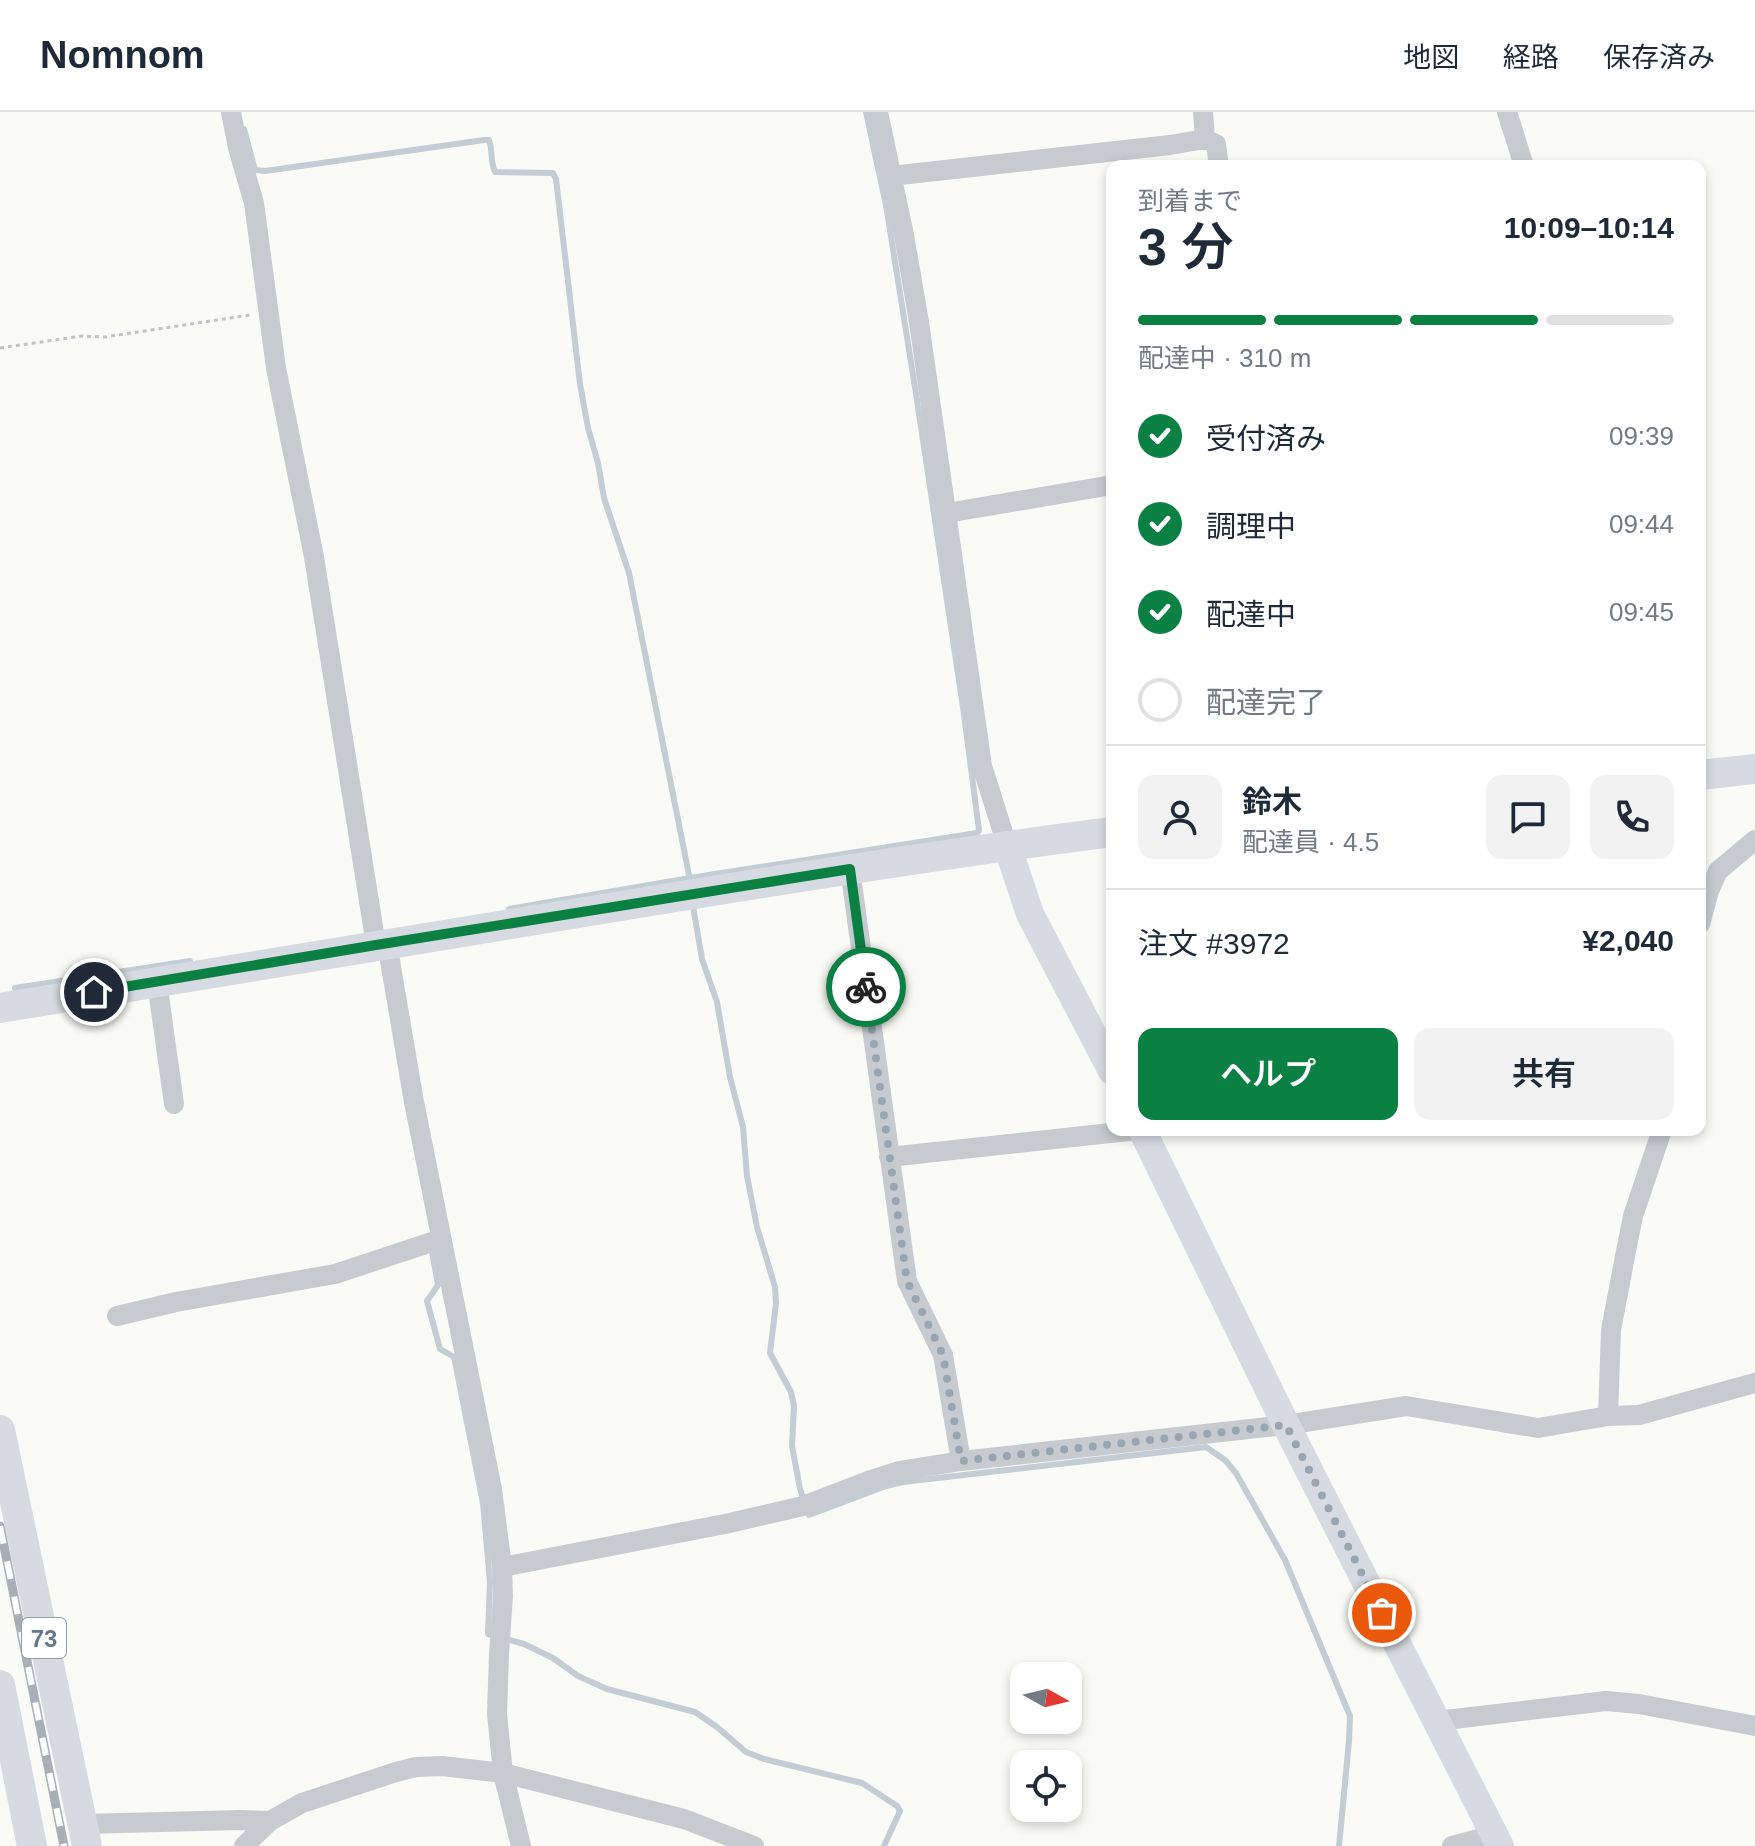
<!DOCTYPE html>
<html lang="ja">
<meta charset="utf-8">
<style>
body{margin:0;font-family:Arial,"Noto Sans JP",sans-serif;background:#f2f2f3;color:#1f2937;height:100vh;display:flex;flex-direction:column;font-size:30px;white-space:nowrap}
*{box-sizing:border-box;margin:0}
p{font-size:26px;color:#747a83}
.icon{flex:none;width:44px;height:44px;fill:none;stroke:currentColor;stroke-width:2;stroke-linecap:round;stroke-linejoin:round}
.map{position:relative;flex:1;overflow:hidden}
.sheet{position:absolute;left:1106px;top:48px;width:600px;height:976px;display:flex;flex-direction:column;background:#fff;border-radius:16px;box-shadow:0 4px 12px #0003}
.sheet>*{flex:none}
.needle{width:52px;rotate:98deg}
.fabs{position:absolute;left:1010px;top:1550px;display:grid;gap:16px}
.fabs a{display:grid;place-items:center;width:72px;height:72px;border-radius:16px;background:#fff;box-shadow:0 4px 12px #0003;font-size:40px}
.pin{position:absolute;display:grid;place-items:center;width:68px;height:68px;color:#fff;margin:-34px;border:4px solid #fff;border-radius:50%;box-shadow:0 2px 8px #0007}
.courier{position:absolute;display:grid;place-items:center;width:80px;height:80px;margin:-40px;border:6px solid #0b8043;border-radius:50%;background:#fff;color:#222;box-shadow:0 2px 10px #0007}
.overview em{font-style:normal;font-weight:600}
.overview div{display:flex;flex-direction:column-reverse}
.overview{display:flex;align-items:center;justify-content:space-between;height:136px;padding:0 32px}
h1{font-size:52px;font-weight:600;line-height:60px}
.bar{display:grid;grid-template-columns:repeat(4,1fr);gap:12px 8px;align-content:center;height:96px;padding:0 32px}
.bar i{height:10px;border-radius:6px;background:#e0e1e3}
.bar .selected{background:#0b8043}
.bar p{grid-column:span 4}
.line{display:flex;align-items:center;gap:20px;padding:0 32px;border-top:2px solid #e0e1e3}
.line div{flex:1}
.round{display:grid;place-items:center;flex:none;width:84px;height:84px;border-radius:16px;background:#f2f2f3}
ol{padding:0 32px;list-style:none}
li{display:flex;align-items:center;gap:24px;height:88px}
li p{margin-inline-start:auto}
li .icon{padding:8px;border-radius:50%;background:#0b8043;color:#fff;stroke-width:4}
li:last-child{color:#747a83}
li i{width:44px;height:44px;border:4px solid #e0e1e3;border-radius:50%}
.cta{display:flex;gap:16px;margin-top:auto;padding:16px 32px}
.cta a{flex:1;height:92px;border-radius:16px;background:#0b8043;color:#fff;font-size:32px;font-weight:600;line-height:92px;text-align:center}
.cta a+a{background:#f2f2f3;color:#1f2937}
header{display:flex;align-items:center;gap:48px;box-sizing:border-box;height:112px;padding:0 40px;background:#fff;border-bottom:2px solid #e0e1e3}
header strong{font-size:38px}
nav{display:flex;gap:44px;margin-inline-start:auto;font-size:28px}
.map>svg:first-child{display:block}
.lines{fill:none;stroke-linecap:round;stroke-linejoin:round}
.stream{stroke:#c3cdd3;stroke-width:6}
.path{stroke:#c1c4c6;stroke-width:3;stroke-dasharray:4 4;stroke-linecap:butt}
.minor{stroke:#c7cbd0;stroke-width:20}
.secondary{stroke:#d7dbe1;stroke-width:28}
.primary{stroke:#d7dbe1;stroke-width:30}
.rail-casing{stroke:#a9afb6;stroke-width:9}
.rail{stroke:#fff;stroke-width:6;stroke-dasharray:18;stroke-linecap:butt}
.done{stroke:#99a6b1;stroke-width:8;stroke-dasharray:0 14.4}
.route{stroke:#0b8043;stroke-width:10}
.labels{text-anchor:middle;dominant-baseline:central;stroke-width:8;stroke-linejoin:round;paint-order:stroke}
.shield{fill:#fff;stroke:#93a0ae;stroke-width:2}
.shield-label{font-size:24px;font-weight:bold;fill:#65788c}
</style>
<header>
<strong>Nomnom</strong>
<nav><a>地図</a><a>経路</a><a>保存済み</a></nav>
</header>
<div class="map">
<svg width="1755" height="1734" viewBox="0 0 1755 1734">
<rect width="100%" height="100%" fill="#fafaf7"/>
<g class="lines">
<!-- stream -->
<path class="stream" d="M244 17 255 58 265 59 484 28H489C493 38 490 50 495 60L553 61 556 67 580 272 588 316 598 351 604 386 629 461 690 768
M693 794 702 847 717 890 730 965 743 1015 747 1064 757 1115 775 1175 776 1191 770 1241 791 1280 794 1294 792 1334 800 1377 809 1403 886 1374 903 1370 1206 1335 1225 1348 1236 1361 1285 1448 1350 1604 1349 1629 1339 1734
M509 797 690 766 977 721 979 718 963 595 917 288 886 93 866 0
M15 876 190 849
M431 1134 438 1173 427 1189 440 1237 454 1245 483 1391 490 1470 488 1522 524 1532 553 1546 578 1564 607 1577 695 1600 717 1615 746 1640 764 1647 862 1671 897 1694 900 1699 884 1734"/>
<!-- path -->
<path class="path" d="M0 236 82 224 105 225 250 203"/>
<!-- minor -->
<path class="minor" d="M231 0 238 36 254 91 276 256 314 445 376 833
M878 0 904 123 919 210 982 654 1007 733
M1203 0 1205 27
M1507 0 1524 54
M891 64 1170 33 1205 27 1216 32 1219 54
M947 401 1112 373
M850 757 907 1169 943 1243 961 1349
M1700 812 1709 779 1718 759 1755 728
M387 831 414 990 492 1377 502 1455 503 1484 499 1542 497 1602 503 1661 521 1734
M157 870 174 992
M889 1045 1138 1018
M117 1204 176 1190 335 1162 441 1127
M1608 1304 1611 1218 1626 1139 1633 1104 1662 1018
M502 1455 725 1412 803 1394 868 1369 899 1359 961 1349 1286 1313 1406 1294 1538 1316 1608 1304 1639 1303 1755 1271
M1437 1609 1606 1589 1639 1592 1755 1614
M83 1712 240 1708 270 1709 302 1691 396 1660 416 1655 442 1654 503 1661 684 1707 754 1734
M244 1734 270 1709
M1452 1734 1494 1723"/>
<!-- secondary -->
<path class="secondary" d="M1007 733 1030 802 1112 959
M1142 1018 1286 1313 1500 1734"/>
<!-- primary -->
<path class="primary" d="M1700 663 1755 657
M0 896C213 860 426 825 639 791 797 765 954 740 1112 720
M0 1318 87 1734
M0 1573 32 1734"/>
<defs>
<path id="rail" d="M0 1414 64 1734"/>
</defs>
<!-- rail casing -->
<use href="#rail" class="rail-casing"/>
<!-- rail -->
<use href="#rail" class="rail"/>
</g>
<g class="lines">
<!-- done -->
<path class="done" d="M866 875 907 1169 943 1243 961 1349 1286 1313 1382 1501"/>
<!-- route -->
<path class="route" d="M94 880 376 833 850 757 866 875"/>
</g>
<g class="labels">
<!-- shield labels -->
<rect class="shield" x="22" y="1506" width="44" height="40" rx="6"/>
<g class="shield-label">
<text x="44" y="1526">73</text>
</g>
</g>
</svg>
<div class="fabs">
<a><svg class="needle" viewBox="-14 -14 28 28"><path d="M0-13l5 13h-10z" fill="#e53935"/><path d="M0 13l5-13h-10z" fill="#747a83"/></svg></a>
<a><svg class="icon" aria-label="locate" viewBox="0 0 24 24"><circle cx="12" cy="12" r="6"/><path d="M12 2v4M12 18v4M2 12h4M18 12h4"/></svg></a>
</div>
<div class="pin" style="left:1382px;top:1501px;background:#ea580c"><svg class="icon" aria-label="bag" viewBox="0 0 24 24"><path d="M5 8h14l-1 12H6zM9 8a3 3 0 0 1 6 0"/></svg></div>
<div class="pin" style="left:94px;top:880px;background:#1f2937"><svg class="icon" aria-label="home" viewBox="0 0 24 24"><path d="M3 11l9-7 9 7M6 9v11h12V9"/></svg></div>
<div class="courier" style="left:866px;top:875px"><svg class="icon" aria-label="bike" viewBox="0 0 24 24"><circle cx="6" cy="16" r="4"/><circle cx="18" cy="16" r="4"/><path d="M6 16l4-8h5l3 8M10 8l3 8H6M13 5h3"/></svg></div>
<section class="sheet">
<div class="overview"><div><h1>3 分</h1><p>到着まで</p></div><em>10:09–10:14</em></div>
<div class="bar"><i class="selected"></i><i class="selected"></i><i class="selected"></i><i></i><p>配達中 · 310 m</p></div>
<ol>
<li><svg class="icon" aria-label="check" viewBox="0 0 24 24"><path d="M5 12l5 5 9-10"/></svg>受付済み<p>09:39</p></li>
<li><svg class="icon" aria-label="check" viewBox="0 0 24 24"><path d="M5 12l5 5 9-10"/></svg>調理中<p>09:44</p></li>
<li><svg class="icon" aria-label="check" viewBox="0 0 24 24"><path d="M5 12l5 5 9-10"/></svg>配達中<p>09:45</p></li>
<li><i></i>配達完了</li>
</ol>
<div class="line" style="height:144px"><a class="round"><svg class="icon" aria-label="person" viewBox="0 0 24 24"><circle cx="12" cy="8" r="4"/><path d="M4 21q1-7 8-7t8 7"/></svg></a><div><b>鈴木</b><p>配達員 · 4.5</p></div><a class="round"><svg class="icon" aria-label="chat" viewBox="0 0 24 24"><path d="M4 5h16v11H9l-5 4z"/></svg></a><a class="round"><svg class="icon" aria-label="phone" viewBox="0 0 24 24"><path d="M5 4h4l2 5-3 2q2 4 5 5l2-3 5 2v4C11 20 4 13 5 4z"/></svg></a></div>
<div class="line" style="height:104px"><div>注文 #3972</div><b>¥2,040</b></div>
<div class="cta"><a>ヘルプ</a><a>共有</a></div>
</section>
</div>
